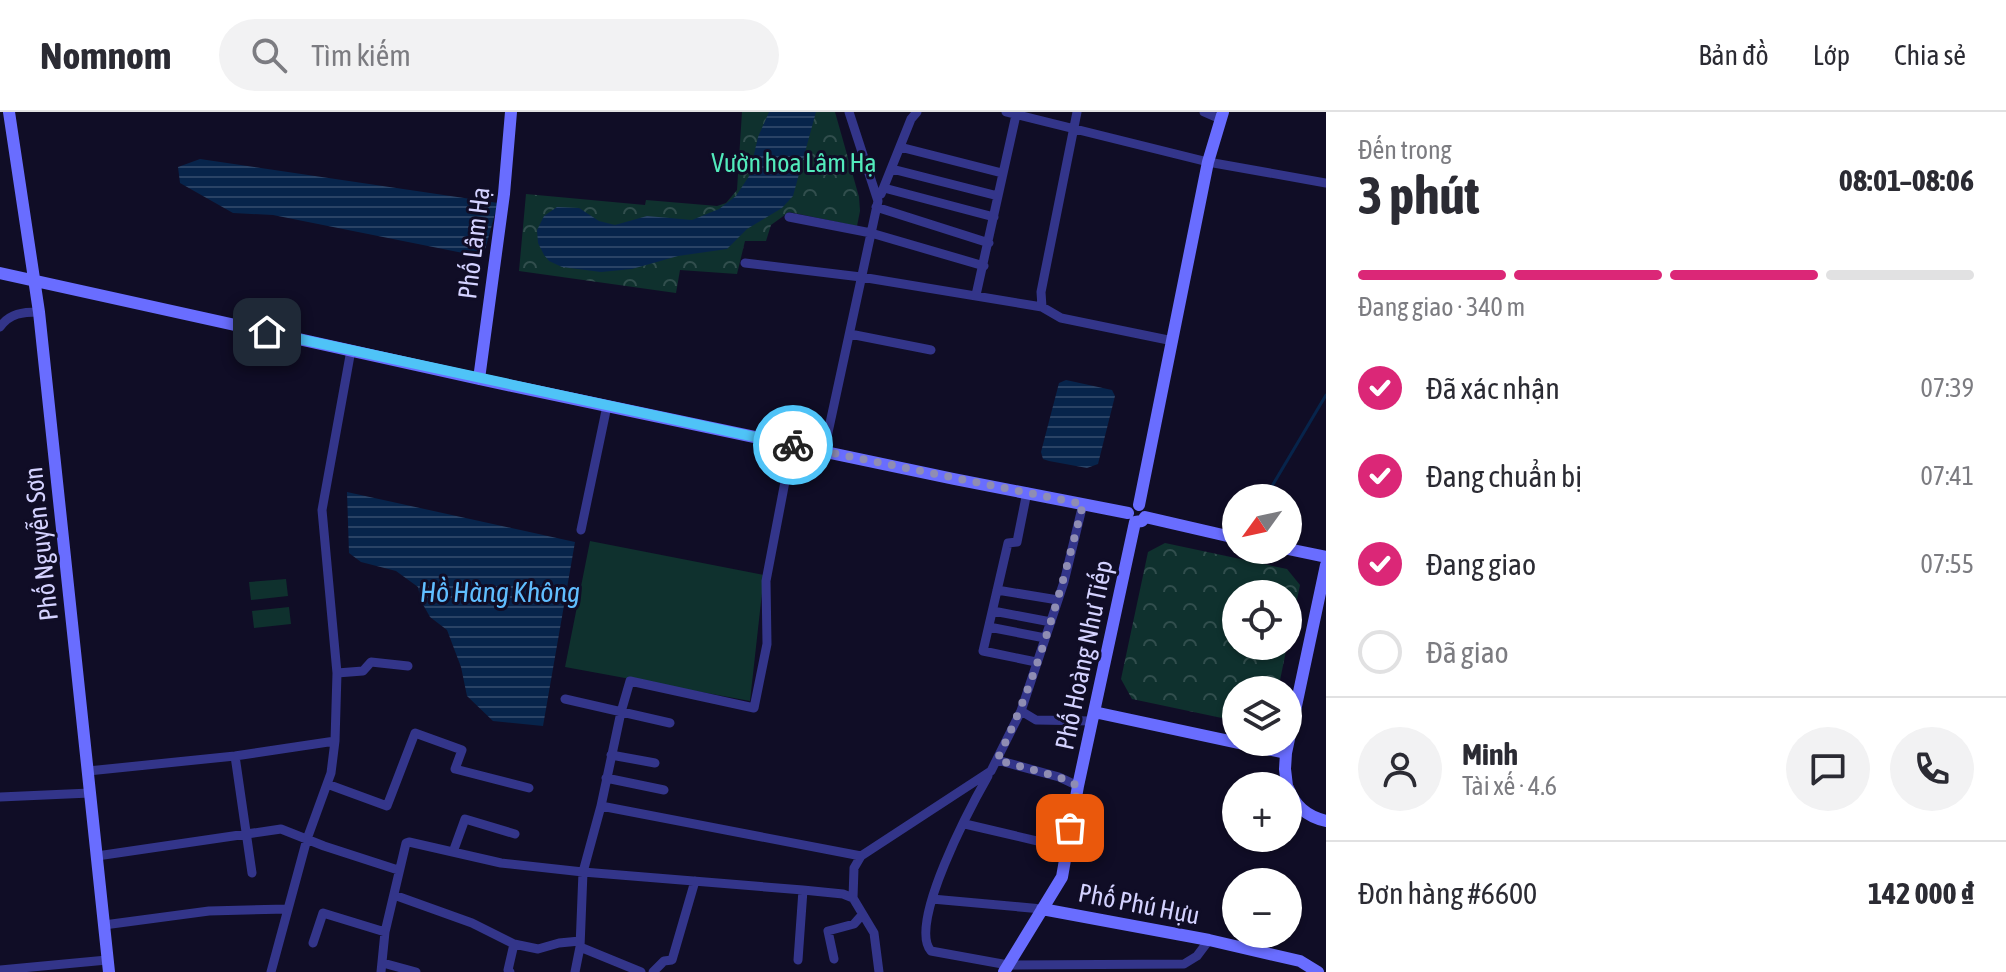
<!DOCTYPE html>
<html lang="vi">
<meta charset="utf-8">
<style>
body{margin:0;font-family:"Asap Condensed",sans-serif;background:#f2f2f3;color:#2b2b33;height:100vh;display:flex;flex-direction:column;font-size:30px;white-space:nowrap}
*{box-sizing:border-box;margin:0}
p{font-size:26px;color:#7c7c81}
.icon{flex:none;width:44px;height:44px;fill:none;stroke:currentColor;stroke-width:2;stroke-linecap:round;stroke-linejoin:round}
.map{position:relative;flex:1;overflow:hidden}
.panel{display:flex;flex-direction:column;background:#fff;width:680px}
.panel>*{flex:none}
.needle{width:52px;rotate:237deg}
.controls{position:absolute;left:1222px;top:372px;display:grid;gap:16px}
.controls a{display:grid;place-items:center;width:80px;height:80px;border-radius:50%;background:#fff;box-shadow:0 2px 6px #0004;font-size:40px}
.pin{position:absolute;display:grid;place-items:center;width:68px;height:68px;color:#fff;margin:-34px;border-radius:16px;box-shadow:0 4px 12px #0006}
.courier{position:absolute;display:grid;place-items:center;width:80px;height:80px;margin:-40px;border:6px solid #4fc3f7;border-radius:50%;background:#fff;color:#222;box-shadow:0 2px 10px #0007}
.head em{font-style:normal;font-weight:700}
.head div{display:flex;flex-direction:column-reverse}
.head{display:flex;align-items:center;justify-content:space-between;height:136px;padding:0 32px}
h1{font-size:52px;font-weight:700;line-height:60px}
.bar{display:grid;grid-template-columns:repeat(4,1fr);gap:12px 8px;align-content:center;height:96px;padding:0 32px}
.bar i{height:10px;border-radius:6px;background:#e1e1e2}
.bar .on{background:#db2777}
.bar p{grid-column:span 4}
.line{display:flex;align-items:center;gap:20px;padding:0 32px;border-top:2px solid #e1e1e2}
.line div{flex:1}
.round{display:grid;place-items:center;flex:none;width:84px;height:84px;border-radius:42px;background:#f2f2f3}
ol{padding:0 32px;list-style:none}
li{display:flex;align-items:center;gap:24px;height:88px}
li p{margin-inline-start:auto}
li .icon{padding:8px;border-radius:50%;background:#db2777;color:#fff;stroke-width:4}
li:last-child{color:#7c7c81}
li i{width:44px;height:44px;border:4px solid #e1e1e2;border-radius:50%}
header{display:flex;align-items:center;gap:48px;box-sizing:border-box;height:112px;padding:0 40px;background:#fff;border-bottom:2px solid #e1e1e2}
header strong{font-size:38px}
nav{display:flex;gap:44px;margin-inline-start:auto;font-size:28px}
.search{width:560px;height:72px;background:#f2f2f3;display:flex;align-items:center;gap:20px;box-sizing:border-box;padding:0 28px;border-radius:44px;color:#7c7c81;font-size:30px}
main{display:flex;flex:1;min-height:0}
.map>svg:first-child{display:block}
.park{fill:url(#park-crowns)}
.pitch{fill:#0f312e}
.water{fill:url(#water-rules)}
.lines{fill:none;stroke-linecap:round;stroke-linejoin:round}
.stream{stroke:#07244b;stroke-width:3}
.street{stroke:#33358a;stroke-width:9}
.secondary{stroke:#696dff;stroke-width:12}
.done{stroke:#8f8db3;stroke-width:8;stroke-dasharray:0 14.4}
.route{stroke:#4fc3f7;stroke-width:10}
.labels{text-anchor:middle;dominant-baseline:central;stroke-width:6;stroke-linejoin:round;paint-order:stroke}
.park-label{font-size:26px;fill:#52ebbc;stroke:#100d26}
.street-label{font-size:26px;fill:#d4d2ff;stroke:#100d26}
.water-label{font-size:28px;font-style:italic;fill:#60beff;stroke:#100d26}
</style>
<header>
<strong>Nomnom</strong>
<div class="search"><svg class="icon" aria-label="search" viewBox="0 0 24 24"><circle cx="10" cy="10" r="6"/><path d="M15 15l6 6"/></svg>Tìm kiếm</div>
<nav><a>Bản đồ</a><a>Lớp</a><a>Chia sẻ</a></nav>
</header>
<main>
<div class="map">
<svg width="1326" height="860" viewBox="0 0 1326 860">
<defs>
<pattern id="park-crowns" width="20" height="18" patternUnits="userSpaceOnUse" patternTransform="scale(2)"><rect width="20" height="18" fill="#0f312e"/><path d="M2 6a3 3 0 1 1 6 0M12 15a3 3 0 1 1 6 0" fill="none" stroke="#314e4d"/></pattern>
<pattern id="water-rules" width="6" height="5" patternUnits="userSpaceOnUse" patternTransform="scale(2)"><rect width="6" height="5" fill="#07244b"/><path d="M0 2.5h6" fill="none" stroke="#2a4366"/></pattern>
</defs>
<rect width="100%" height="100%" fill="#100d26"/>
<!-- park -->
<path class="park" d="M742 0H835L859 85 860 99 857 114 789 100 771 113 766 129H745L737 162 680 158 676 181 519 159 526 82 645 93 646 88 717 94 726 91 737 78Z
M1165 431 1287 457 1300 473 1288 531V482H1236V534H1287L1278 578H1236V609L1132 587 1121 567 1148 440Z"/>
<!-- pitch -->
<path class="pitch" d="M590 429 764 463 750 589 565 555Z
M286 467 288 484 251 488 249 470Z
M289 495 291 512 254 516 252 499Z"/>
<!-- water -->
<path class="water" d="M769 0H816L793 84 782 96 747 117 727 137 678 144 632 157 601 160 562 155 549 149 544 143 538 131 537 118 544 104 557 95 579 96 599 109 615 113 647 104 692 108 719 97 736 84 749 64 758 25Z
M200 47 498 91 483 145 273 103 233 101 180 71 178 55Z
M1066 268 1112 278 1115 284 1098 352 1087 356 1049 349 1043 347 1041 340 1059 271Z
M347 380 575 430 543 614 493 609 467 584 461 555 447 518 430 505 421 489 418 475 396 459 361 450 349 441Z"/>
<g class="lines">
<!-- stream -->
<path class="stream" d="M1265 386 1326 283"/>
<!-- street -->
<path class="street" d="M1006 0 1208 50 1326 71
M1204 0 1220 7
M900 35 1002 61
M892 57 998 84
M884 76 994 105
M881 82 911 7 917 0
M876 95 989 131
M789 105 871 121 984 154
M745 151 861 165 1042 195 1061 206 1173 229
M976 183 1016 3
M1042 195 1041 180 1077 0
M0 215C10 201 23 200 39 200
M850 222 931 238
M824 339 878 89 849 0
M1027 380 1017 430 1008 431 983 539 1036 550
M581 418 607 294
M997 478 1058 488
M993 499 1051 510
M989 515 1045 526
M337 561 363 559 371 550 408 554
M565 587 670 611
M1021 599 1036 608 1092 609
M611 643 655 651
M235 644 252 761
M997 648 1059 665 1078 674
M88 659 235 644 335 629
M988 664C972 692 907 813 931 839L1008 853 1184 852 1197 844 1209 828
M606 666 664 678
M327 672 387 694 415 621 462 638 455 657 529 676
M0 685 90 681
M601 694 861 744 991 659 1021 599 1064 470 1083 392
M965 712 1067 736
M453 740 465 707 515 722
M97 744 281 717 324 734 398 758
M861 744 854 756 853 786 874 821 879 860
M394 783 472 811 514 832 538 837 559 831 580 829
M932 787 1042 797
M104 813 209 799 287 797
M313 831 323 801 385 820
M580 835 641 860
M834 847 828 819 854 812 862 803
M798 848 803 778
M383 851 416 860
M0 858 107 848
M271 860 307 727 331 661 335 629 337 561 322 398 351 238
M381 860 385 820 406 731 409 730 501 751 583 760 803 778 843 782 853 786
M510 860 508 858 514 832
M575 860 580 835 583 760 601 694 621 600 630 569 754 596 767 532 766 469 792 333
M653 860 664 849 672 848 695 769"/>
<!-- secondary -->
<path class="secondary" d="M9 0 39 200 109 860
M0 161 479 267 954 367 1128 401
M479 267 504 82 511 0
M1139 393 1208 50 1223 0
M1135 410 1142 409 1145 405 1236 426
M1288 437 1326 445
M1094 600 1286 641
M1287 674 1285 657 1286 641 1326 453
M1288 676C1295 694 1306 704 1326 709
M1042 797 1209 828 1300 849 1318 860
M1004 860 1062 765 1078 674 1135 410"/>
</g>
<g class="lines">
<!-- done -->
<path class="done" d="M793 333 1083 392C1061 480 1037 567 997 648L1059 665 1078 674 1070 716"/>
<!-- route -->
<path class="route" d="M267 220 793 333"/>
</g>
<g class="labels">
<!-- park labels -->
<g class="park-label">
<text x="794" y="51">Vườn hoa Lâm Hạ</text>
</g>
<!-- street labels -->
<g class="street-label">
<text transform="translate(474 131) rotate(-83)">Phố Lâm Hạ</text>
<text transform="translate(41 432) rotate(-96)">Phố Nguyễn Sơn</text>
<text transform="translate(1084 543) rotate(-78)">Phố Hoàng Như Tiếp</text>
<text transform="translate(1139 792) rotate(11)">Phố Phú Hựu</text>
</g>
<!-- water labels -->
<g class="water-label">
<text x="500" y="480">Hồ Hàng Không</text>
</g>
</g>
</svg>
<div class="controls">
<a><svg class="needle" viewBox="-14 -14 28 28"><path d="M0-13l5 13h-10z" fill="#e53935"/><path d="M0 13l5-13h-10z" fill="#7c7c81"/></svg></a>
<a><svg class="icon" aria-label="locate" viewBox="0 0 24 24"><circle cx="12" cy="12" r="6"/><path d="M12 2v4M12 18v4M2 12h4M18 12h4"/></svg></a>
<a><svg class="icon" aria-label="layers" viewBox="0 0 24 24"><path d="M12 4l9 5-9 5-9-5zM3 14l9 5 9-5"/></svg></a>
<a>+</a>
<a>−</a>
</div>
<div class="pin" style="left:1070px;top:716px;background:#ea580c"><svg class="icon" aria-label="bag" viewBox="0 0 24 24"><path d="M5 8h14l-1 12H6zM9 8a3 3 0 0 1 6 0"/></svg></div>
<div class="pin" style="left:267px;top:220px;background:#1f2937"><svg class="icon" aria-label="home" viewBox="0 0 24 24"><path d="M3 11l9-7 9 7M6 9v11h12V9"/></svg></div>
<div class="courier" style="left:793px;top:333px"><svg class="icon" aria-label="bike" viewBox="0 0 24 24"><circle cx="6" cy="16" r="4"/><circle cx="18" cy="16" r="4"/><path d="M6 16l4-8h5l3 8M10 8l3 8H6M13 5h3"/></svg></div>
</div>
<section class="panel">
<div class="head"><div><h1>3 phút</h1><p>Đến trong</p></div><em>08:01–08:06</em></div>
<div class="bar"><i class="on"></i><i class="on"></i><i class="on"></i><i></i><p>Đang giao · 340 m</p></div>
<ol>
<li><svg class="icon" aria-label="check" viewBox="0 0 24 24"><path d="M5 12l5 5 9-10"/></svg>Đã xác nhận<p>07:39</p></li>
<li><svg class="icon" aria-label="check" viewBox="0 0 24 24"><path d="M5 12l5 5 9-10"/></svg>Đang chuẩn bị<p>07:41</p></li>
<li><svg class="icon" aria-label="check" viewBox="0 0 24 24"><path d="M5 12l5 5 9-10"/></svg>Đang giao<p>07:55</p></li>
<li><i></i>Đã giao</li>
</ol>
<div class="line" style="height:144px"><a class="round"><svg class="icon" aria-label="person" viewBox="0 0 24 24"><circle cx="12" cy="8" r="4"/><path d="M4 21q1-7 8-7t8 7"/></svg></a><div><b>Minh</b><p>Tài xế · 4.6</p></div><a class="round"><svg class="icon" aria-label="chat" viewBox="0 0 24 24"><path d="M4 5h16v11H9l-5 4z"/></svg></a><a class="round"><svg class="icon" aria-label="phone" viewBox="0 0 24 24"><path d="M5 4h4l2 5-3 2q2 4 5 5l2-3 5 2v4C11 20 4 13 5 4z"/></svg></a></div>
<div class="line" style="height:104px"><div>Đơn hàng #6600</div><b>142 000 ₫</b></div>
</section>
</main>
